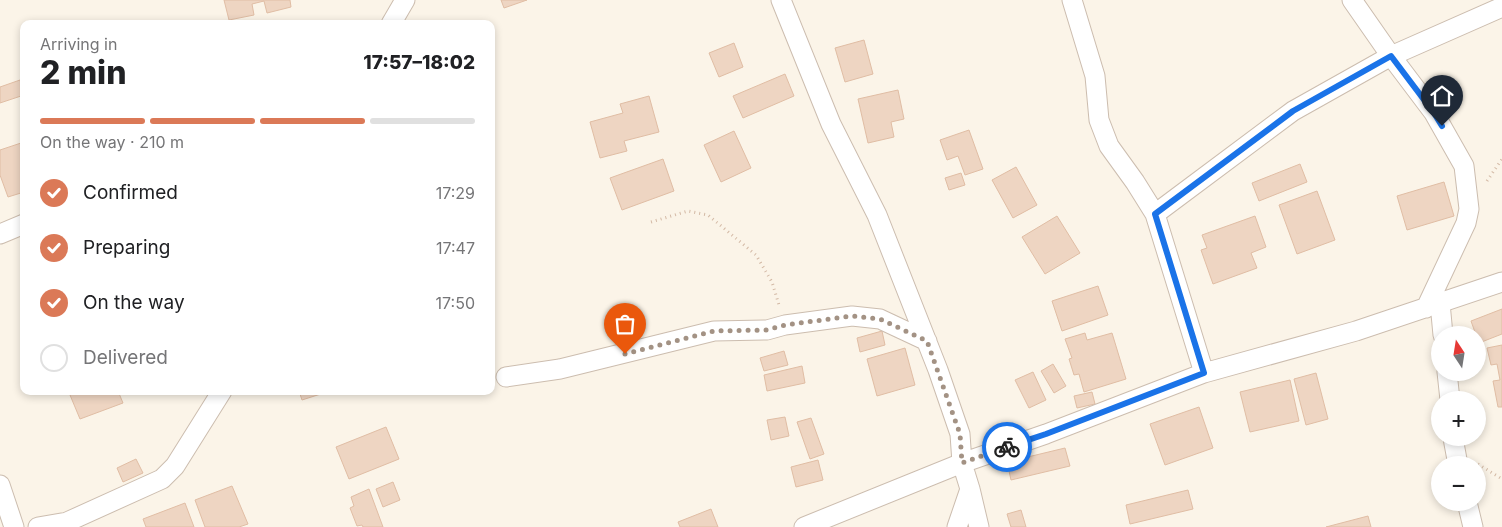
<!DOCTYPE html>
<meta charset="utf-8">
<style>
body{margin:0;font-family:Inter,sans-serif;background:#f6f6f6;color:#202124;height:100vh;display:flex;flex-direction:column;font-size:19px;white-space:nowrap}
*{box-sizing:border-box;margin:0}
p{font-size:16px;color:#757577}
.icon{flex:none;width:28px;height:28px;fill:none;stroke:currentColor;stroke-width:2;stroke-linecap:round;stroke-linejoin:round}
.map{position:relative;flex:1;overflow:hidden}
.drawer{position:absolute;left:20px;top:20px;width:475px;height:375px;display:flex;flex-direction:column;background:#fff;border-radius:10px;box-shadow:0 2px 8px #0003}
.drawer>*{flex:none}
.needle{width:32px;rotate:348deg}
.tools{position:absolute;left:1431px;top:326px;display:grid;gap:10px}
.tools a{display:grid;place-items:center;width:55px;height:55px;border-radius:50%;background:#fff;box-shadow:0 2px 8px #0003;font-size:25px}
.pin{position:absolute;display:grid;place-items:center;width:42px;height:42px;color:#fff;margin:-51px -21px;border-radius:50% 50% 50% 0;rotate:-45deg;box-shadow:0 0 5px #0007}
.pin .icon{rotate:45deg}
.courier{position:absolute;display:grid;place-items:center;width:50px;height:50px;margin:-25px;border:4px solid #1a73e8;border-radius:50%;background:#fff;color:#222;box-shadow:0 1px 6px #0007}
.headline em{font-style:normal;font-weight:800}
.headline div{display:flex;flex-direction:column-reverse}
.headline{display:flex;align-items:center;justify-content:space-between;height:85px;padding:0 20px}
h1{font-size:32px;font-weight:800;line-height:38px}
.bar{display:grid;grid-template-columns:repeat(4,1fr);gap:8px 5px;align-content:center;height:60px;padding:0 20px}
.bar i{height:6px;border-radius:4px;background:#e0e0e0}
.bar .active{background:#db7957}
.bar p{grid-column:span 4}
ol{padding:0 20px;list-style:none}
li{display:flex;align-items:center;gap:15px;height:55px}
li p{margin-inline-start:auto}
li .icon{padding:5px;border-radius:50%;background:#db7957;color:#fff;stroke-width:4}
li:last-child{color:#757577}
li i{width:28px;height:28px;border:2px solid #e0e0e0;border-radius:50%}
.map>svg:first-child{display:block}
.building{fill:#eed5c2;stroke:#e0bda4}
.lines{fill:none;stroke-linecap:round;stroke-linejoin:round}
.minor-casing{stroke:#ccbdaf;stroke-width:21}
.path{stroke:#d3b9a5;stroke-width:3;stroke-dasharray:1 4;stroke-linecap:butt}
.minor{stroke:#fff;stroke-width:19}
.done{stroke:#a39284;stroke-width:5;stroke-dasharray:0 9}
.route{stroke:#1a73e8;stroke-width:6}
</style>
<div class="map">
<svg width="1502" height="527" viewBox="0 0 1502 527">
<rect width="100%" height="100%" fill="#fbf4e8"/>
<!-- building -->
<path class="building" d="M224 0H290L291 7 267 13 264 1 252 4 254 15 229 20Z
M501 0H527L504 8Z
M864 40 873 74 845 82 835 48Z
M734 43 743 67 719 77 709 53Z
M785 74 794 96 743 118 733 96Z
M20 80 24 95 0 103V87Z
M898 90 904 119 891 122 894 137 868 143 858 99Z
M649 96 659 132 624 141 627 151 600 158 590 122 623 113 620 104Z
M969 130 983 169 965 175 958 156 947 160 940 140Z
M734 131 751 168 721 182 704 145Z
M24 142V192L8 197 0 175V150Z
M663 159 674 191 622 210 610 178Z
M1300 164 1307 182 1259 201 1252 183Z
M1016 167 1037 205 1013 218 992 180Z
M961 173 965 185 949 190 945 178Z
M1444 182 1454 216 1407 230 1397 196Z
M1317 191 1335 240 1297 254 1279 205Z
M1057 216 1080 253 1045 274 1022 237Z
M1255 216 1266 247 1251 253 1257 268 1213 284 1201 250 1207 248 1202 235Z
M1098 286 1108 315 1062 331 1052 301Z
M1502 309V334L1479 343 1478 335H1476L1471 321Z
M882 331 885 345 860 352 857 338Z
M1085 333 1087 340 1112 333 1126 379 1084 392 1079 374 1074 375 1069 359 1072 358 1065 339Z
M1502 345V407H1498L1493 381 1500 380 1497 364 1491 365 1487 348Z
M905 348 915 385 877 396 867 359Z
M784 351 788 365 764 371 760 358Z
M1053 364 1066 386 1054 393 1041 371Z
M802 366 805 383 767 391 764 375Z
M1033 372 1046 400 1029 408 1015 380Z
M1316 373 1328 419 1306 425 1294 379Z
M1290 380 1299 421 1250 432 1240 392Z
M78 391H118L123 403 80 419 70 395Z
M299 391H330L302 400Z
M1092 392 1095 404 1077 408 1074 396Z
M1199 407 1213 448 1165 465 1150 424Z
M785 417 789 436 771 440 767 420Z
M811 418 824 454 810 459 797 422Z
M386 427 399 459 349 479 336 447Z
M1065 448 1070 466 1011 480 1007 462Z
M136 459 143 473 123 482 117 468Z
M818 460 823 480 796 487 791 467Z
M393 482 400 500 383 507 376 489Z
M232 486 248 524 239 527H205L195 500Z
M369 489 383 527H363L362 525 357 526 350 508 354 506 351 497Z
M1188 490 1193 509 1130 524 1126 505Z
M185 503 194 527H146L143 519Z
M711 509 718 527H680L678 522Z
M1021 510 1026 527H1011L1007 514Z
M1368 516 1371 527H1326Z"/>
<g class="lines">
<defs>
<path id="minor" d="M781 0 831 124 877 215 938 370 960 434 962 463 970 489 979 527
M1072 0 1095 76 1099 120 1109 146 1135 182 1155 214 1204 373
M1352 0 1391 56 1434 113 1464 166 1469 209 1466 223 1426 308
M391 24 405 0
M1155 214 1293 111 1391 56 1502 7
M0 234 24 224
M1440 303 1443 335
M1447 372 1450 400
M506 377 560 369 714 331 767 330 785 325 852 316 880 319 927 341
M1453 438 1458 465
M0 485 14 527
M1467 502 1473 527
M38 527 67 522 162 479 175 466 222 391
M804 527 962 463 1046 434 1204 373 1356 331 1502 282
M957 527 970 489"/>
</defs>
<!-- minor casing -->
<use href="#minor" class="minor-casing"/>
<!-- path -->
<path class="path" d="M1487 181 1502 159
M651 222 688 211 708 215 756 255 772 282 779 305
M1478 464 1502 479"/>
<!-- minor -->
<use href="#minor" class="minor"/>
</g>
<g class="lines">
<!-- done -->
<path class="done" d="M625 354 714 331 766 330 785 325 852 316 880 319 927 341 960 434 962 463 1007 447"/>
<!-- route -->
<path class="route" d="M1007 447 1046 434 1204 373 1155 214 1293 111 1391 56 1434 113 1442 126"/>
</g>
</svg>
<div class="tools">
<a><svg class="needle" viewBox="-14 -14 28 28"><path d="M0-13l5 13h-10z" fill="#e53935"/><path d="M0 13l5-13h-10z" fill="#757577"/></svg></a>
<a>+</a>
<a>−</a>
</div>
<div class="pin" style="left:625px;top:354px;background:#ea580c"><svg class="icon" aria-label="bag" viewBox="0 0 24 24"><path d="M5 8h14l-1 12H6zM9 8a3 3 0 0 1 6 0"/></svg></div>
<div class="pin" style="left:1442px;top:126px;background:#1f2937"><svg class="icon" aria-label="home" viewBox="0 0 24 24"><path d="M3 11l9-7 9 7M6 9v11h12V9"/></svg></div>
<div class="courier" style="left:1007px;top:447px"><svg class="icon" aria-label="bike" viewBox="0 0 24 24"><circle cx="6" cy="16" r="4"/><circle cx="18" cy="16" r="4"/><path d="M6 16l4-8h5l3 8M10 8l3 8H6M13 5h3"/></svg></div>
<section class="drawer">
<div class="headline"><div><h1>2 min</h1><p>Arriving in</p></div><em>17:57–18:02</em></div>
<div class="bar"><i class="active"></i><i class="active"></i><i class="active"></i><i></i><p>On the way · 210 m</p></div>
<ol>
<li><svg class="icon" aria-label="check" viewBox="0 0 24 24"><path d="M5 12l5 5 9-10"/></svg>Confirmed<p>17:29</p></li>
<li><svg class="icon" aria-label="check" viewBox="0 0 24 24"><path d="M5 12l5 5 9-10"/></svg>Preparing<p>17:47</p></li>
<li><svg class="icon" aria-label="check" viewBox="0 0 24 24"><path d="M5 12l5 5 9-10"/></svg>On the way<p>17:50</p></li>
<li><i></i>Delivered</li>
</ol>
</section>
</div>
